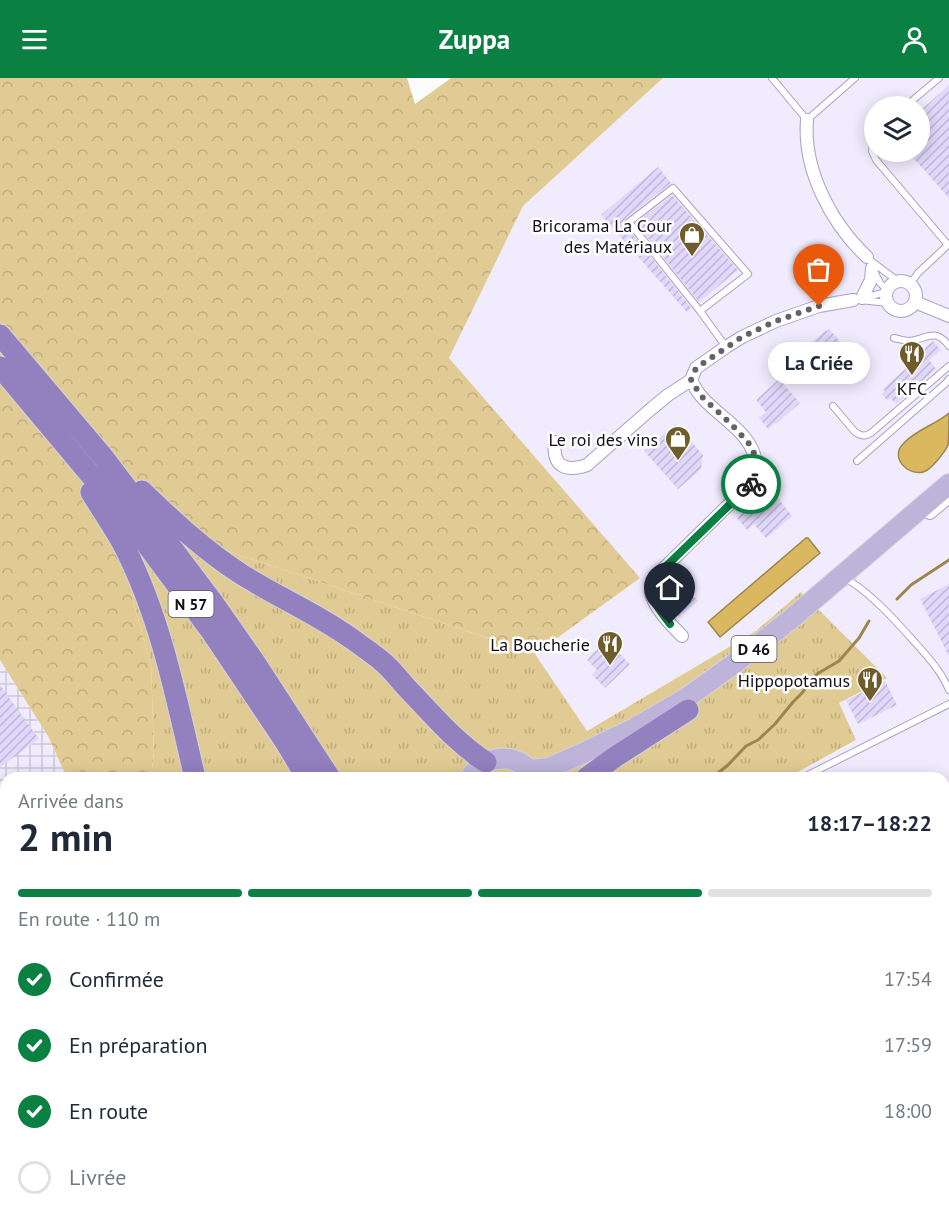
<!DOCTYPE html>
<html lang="fr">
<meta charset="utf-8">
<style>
body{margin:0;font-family:"PT Sans",sans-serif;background:#f2f2f3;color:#1f2937;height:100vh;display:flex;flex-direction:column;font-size:22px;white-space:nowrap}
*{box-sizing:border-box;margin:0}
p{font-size:20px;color:#747a83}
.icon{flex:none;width:33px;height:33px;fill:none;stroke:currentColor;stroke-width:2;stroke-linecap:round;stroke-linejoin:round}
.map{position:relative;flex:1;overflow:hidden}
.side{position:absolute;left:0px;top:694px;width:950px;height:452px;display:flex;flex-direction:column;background:#fff;border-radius:18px 18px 0 0;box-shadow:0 3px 15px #0003}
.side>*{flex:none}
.buttons{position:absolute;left:864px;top:18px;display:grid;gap:12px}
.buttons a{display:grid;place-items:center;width:66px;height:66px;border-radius:50%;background:#fff;box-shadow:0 3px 15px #0003;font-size:30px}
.pin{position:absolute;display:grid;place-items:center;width:51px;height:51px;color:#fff;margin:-62px -26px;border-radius:50% 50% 50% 0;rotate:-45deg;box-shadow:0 0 6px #0007}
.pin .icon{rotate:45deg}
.courier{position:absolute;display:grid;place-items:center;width:60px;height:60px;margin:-30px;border:4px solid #0b8043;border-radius:50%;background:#fff;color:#222;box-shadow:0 2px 8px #0007}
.bubble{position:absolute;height:42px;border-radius:21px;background:#fff;box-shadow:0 3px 15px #0003;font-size:20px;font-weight:700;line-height:42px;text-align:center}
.head em{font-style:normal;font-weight:700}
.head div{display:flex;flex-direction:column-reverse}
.head{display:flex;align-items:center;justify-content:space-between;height:102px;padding:0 18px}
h1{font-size:39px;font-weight:700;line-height:45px}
.bar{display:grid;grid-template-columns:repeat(4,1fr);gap:9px 6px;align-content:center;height:72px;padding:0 18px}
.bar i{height:8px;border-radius:4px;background:#e0e1e3}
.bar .current{background:#0b8043}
.bar p{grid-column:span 4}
ol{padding:0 18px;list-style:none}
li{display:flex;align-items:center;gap:18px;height:66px}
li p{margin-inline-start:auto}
li .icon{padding:6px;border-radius:50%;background:#0b8043;color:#fff;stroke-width:4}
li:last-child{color:#747a83}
li i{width:33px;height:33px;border:3px solid #e0e1e3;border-radius:50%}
header{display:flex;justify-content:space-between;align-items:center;height:78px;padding:0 18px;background:#0b8043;color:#fff;font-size:27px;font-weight:700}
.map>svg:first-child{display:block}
.built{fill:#f0ecfe;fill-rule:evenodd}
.industrial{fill:url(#industrial-grid)}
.grass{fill:url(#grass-tufts)}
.forest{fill:url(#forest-crowns)}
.water{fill:#dab85f;stroke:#9e854b;stroke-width:1.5}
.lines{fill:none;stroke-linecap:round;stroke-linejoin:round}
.stream{stroke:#9e854b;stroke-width:3}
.building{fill:url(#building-hatch)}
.lane-casing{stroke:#a9a0c2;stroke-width:8}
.street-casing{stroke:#a9a0c2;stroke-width:14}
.primary-casing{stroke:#d5d4d6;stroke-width:22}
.highway-casing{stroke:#d5d4d6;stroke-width:23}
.lane{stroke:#fff;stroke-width:6}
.street{stroke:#fff;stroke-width:12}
.primary{stroke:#beb3d9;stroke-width:20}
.highway{stroke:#9280bf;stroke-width:21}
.done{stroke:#646269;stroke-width:6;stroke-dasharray:0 10.8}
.route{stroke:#0b8043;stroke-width:8}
.labels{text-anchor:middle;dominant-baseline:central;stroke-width:5;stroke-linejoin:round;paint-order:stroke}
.shield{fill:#fff;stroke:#5a575f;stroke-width:1.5}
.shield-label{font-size:16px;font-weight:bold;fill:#130f1b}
.poi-label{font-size:18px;fill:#130f1b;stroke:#fff;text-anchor:end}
</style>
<header><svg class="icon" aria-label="menu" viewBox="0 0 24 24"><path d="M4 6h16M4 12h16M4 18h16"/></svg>Zuppa<svg class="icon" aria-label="person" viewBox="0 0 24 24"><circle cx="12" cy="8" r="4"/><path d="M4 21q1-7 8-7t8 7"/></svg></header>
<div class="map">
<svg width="949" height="1145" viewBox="0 0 949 1145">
<defs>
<pattern id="industrial-grid" width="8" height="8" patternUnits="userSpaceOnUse" patternTransform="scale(1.5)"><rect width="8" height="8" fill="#f0ecfe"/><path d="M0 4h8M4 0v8" fill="none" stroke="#cdc9d9"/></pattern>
<pattern id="grass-tufts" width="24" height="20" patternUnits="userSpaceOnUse" patternTransform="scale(1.5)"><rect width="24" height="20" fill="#e1cb94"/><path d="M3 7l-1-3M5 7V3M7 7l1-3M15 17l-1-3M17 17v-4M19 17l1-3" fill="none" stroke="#c0ad7f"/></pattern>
<pattern id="forest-crowns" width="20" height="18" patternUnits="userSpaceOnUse" patternTransform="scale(1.5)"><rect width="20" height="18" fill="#e1cb94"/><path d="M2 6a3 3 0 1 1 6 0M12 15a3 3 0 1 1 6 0" fill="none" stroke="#c0ad7f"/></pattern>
<pattern id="building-hatch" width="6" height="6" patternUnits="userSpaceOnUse" patternTransform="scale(1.5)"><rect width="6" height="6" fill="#e0d7fa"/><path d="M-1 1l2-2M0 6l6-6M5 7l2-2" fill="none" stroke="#bfb7d6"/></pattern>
</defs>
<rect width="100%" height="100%" fill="#fbfbfb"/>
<!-- built -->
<path class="built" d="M663 0H949V1130L944 1134V700H787L856 663 838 625 886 601 801 514 756 553 587 653 535 576 639 500 449 280 523 128ZM874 28H920V74H874Z
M818 1140H933L925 1145H821Z"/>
<!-- industrial -->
<path class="industrial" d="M0 582 48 658 67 700H6V947L0 948Z
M675 1140H802L804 1145H677Z"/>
<!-- grass -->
<path class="grass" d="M222 471 535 576 587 653 756 553 801 514 887 600 839 625 856 662 787 700H151L154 675 151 587 131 516Z
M6 947V1140H470L473 1145H0V948Z
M949 1130V1144L925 1145 933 1140H944V1134Z
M473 1140H675L677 1145H477Z"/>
<!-- forest -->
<path class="forest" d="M0 0H407L415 26 451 0H663L523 128 449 280 640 500 535 576 222 471 131 516 151 587 154 675 151 700H67L48 658 0 582Z"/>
<!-- water -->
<path class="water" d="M949 335C949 344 949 359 948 367 945 374 930 393 923 394 907 398 890 379 903 366 915 352 935 347 949 335Z
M806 460H808L820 475 720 559 708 544Z"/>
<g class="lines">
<!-- stream -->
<path class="stream" d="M897 521 911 507 949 482
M712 700 728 687 746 668 758 662 775 646 793 624 802 615 817 596 839 583 859 560 869 543
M182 1145 186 1140"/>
</g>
<!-- building -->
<path class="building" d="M949 7V120L908 74H920V33Z
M658 89 671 105 626 140 624 145 691 230 687 234 601 137Z
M672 117 738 192 699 224 636 145Z
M829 251 852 277 828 301 807 278 810 275 806 270 826 252 827 253Z
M933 263 941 272 929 282 936 291 896 326 890 320 887 322 882 316 885 313 883 311 925 273 923 272Z
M779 301 800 325 776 346 775 345 768 351 759 340 766 334 756 322Z
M676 346 703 377 701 391 678 411 644 373Z
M771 411 792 438 766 460 754 446 747 452 737 440Z
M679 501 698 523 679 539 670 528 672 506Z
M949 506V578L920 521Z
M601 567 611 578 617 573 630 586 605 610 592 597 597 592 587 582Z
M885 603 897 627 858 646 846 622Z
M0 607 39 661 0 689Z"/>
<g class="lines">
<defs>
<path id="lane" d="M772 0 807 42 855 0
M906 28 939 0
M874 59 872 73 876 82 948 167
M871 183 899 204
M874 193 880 205 888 213
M910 206 918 195 949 166
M862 220 887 214
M860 222 888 225
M700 233 748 196 673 110 629 144 700 233 726 269
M894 260C899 261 904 263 909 263 927 261 935 249 949 268
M833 328 855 354C861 358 865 359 871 355L949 288
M857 383 946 305 949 301
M850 503C873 518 892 539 911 560 925 576 941 592 949 612
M802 700 949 626
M0 736 6 735
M944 744 949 741
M0 766 6 765"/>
<path id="street" d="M807 42C803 92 831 145 867 179
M886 218a15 15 0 1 1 30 0a15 15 0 1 1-30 0Z
M862 220 871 202 872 190
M915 224 949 238
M555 364C552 389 566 394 587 387L651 331 668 317 691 302 696 290 726 269 742 259 776 243 819 228 853 222
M930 435 949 419
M682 558C672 548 653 529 651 514 650 508 654 502 657 497L751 405C753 399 756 393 756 387 755 356 718 339 701 318 697 314 694 307 691 302
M657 1140 659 1145"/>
<path id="primary" d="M531 692 549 690 583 675 635 650 685 621 735 585 791 541 949 406
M470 700C486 674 520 674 536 700
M0 906 6 904"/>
<path id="highway" d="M0 257 104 380 212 523 254 583 330 700
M0 289 130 444 211 553 286 665 307 700
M142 413C173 443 204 472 241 496 279 520 322 538 359 566 367 572 376 578 384 585 392 592 399 601 406 609 431 635 455 664 486 684
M91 414C102 433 116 452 126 472 162 544 177 624 195 700
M586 700 615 679 688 632
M0 931 6 930
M499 1140 502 1145
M527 1140 529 1145
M552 1140 554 1145
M585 1140 586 1145"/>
</defs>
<!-- lane casing -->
<use href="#lane" class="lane-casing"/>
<!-- street casing -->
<use href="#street" class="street-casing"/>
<!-- primary casing -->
<use href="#primary" class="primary-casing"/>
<!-- highway casing -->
<use href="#highway" class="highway-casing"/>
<!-- lane -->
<use href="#lane" class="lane"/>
<!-- street -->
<use href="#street" class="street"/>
<!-- primary -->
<use href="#primary" class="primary"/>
<!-- highway -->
<use href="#highway" class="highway"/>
</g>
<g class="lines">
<!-- done -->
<path class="done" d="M751 406 756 390 755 377 748 364 731 346 701 318 691 302 696 290 742 259 776 243 819 228"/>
<!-- route -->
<path class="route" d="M670 546C657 527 644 519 657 497L751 406"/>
</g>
<!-- icons -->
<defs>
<symbol id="shop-pin" viewBox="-11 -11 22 30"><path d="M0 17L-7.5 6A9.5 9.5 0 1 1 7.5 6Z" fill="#6f5c2b" stroke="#fff"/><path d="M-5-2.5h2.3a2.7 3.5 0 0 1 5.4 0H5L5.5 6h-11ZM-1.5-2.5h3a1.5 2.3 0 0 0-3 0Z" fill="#fff"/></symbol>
<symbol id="restaurant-pin" viewBox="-11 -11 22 30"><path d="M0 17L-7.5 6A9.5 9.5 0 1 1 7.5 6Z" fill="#6f5c2b" stroke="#fff"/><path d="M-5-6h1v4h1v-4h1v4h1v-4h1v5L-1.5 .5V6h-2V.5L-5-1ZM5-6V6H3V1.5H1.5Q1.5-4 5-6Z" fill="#fff"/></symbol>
</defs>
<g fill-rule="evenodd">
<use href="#shop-pin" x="677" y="142" width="30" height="40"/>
<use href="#restaurant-pin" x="897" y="261" width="30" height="40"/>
<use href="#shop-pin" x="663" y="346" width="30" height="40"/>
<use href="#restaurant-pin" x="595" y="551" width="30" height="40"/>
<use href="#restaurant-pin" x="855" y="587" width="30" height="40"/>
</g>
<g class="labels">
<!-- shield labels -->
<g class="shield">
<rect x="168.5" y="513" width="45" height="26" rx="4.5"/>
<rect x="731.5" y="558" width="45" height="26" rx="4.5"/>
</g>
<g class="shield-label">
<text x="191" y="526">N 57</text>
<text x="754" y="571">D 46</text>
</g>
<!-- poi labels -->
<g class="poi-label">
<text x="672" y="147">Bricorama La Cour<tspan x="672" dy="21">des Matériaux</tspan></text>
<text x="912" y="310" text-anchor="middle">KFC</text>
<text x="658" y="361">Le roi des vins</text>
<text x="590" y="566">La Boucherie</text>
<text x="850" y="602">Hippopotamus</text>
</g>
</g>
</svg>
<div class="buttons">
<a><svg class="icon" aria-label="layers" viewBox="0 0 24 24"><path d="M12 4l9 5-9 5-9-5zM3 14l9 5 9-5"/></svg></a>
</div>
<div class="pin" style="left:819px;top:228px;background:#ea580c"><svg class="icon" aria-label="bag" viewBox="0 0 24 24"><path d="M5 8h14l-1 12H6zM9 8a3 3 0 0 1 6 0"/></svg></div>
<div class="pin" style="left:670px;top:546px;background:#1f2937"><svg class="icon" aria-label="home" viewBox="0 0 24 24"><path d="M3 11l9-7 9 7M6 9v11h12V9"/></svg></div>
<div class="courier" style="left:751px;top:406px"><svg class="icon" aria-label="bike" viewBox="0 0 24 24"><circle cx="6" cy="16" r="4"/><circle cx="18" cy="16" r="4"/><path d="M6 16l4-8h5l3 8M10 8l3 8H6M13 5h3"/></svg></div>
<div class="bubble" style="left:768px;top:264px;width:102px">La Criée</div>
<section class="side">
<div class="head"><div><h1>2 min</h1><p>Arrivée dans</p></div><em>18:17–18:22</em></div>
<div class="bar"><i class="current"></i><i class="current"></i><i class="current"></i><i></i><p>En route · 110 m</p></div>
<ol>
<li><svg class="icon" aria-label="check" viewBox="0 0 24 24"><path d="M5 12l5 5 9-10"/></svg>Confirmée<p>17:54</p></li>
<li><svg class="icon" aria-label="check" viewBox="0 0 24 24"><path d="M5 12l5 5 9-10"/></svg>En préparation<p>17:59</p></li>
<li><svg class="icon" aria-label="check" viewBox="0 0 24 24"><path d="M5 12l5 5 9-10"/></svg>En route<p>18:00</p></li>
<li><i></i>Livrée</li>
</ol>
</section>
</div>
